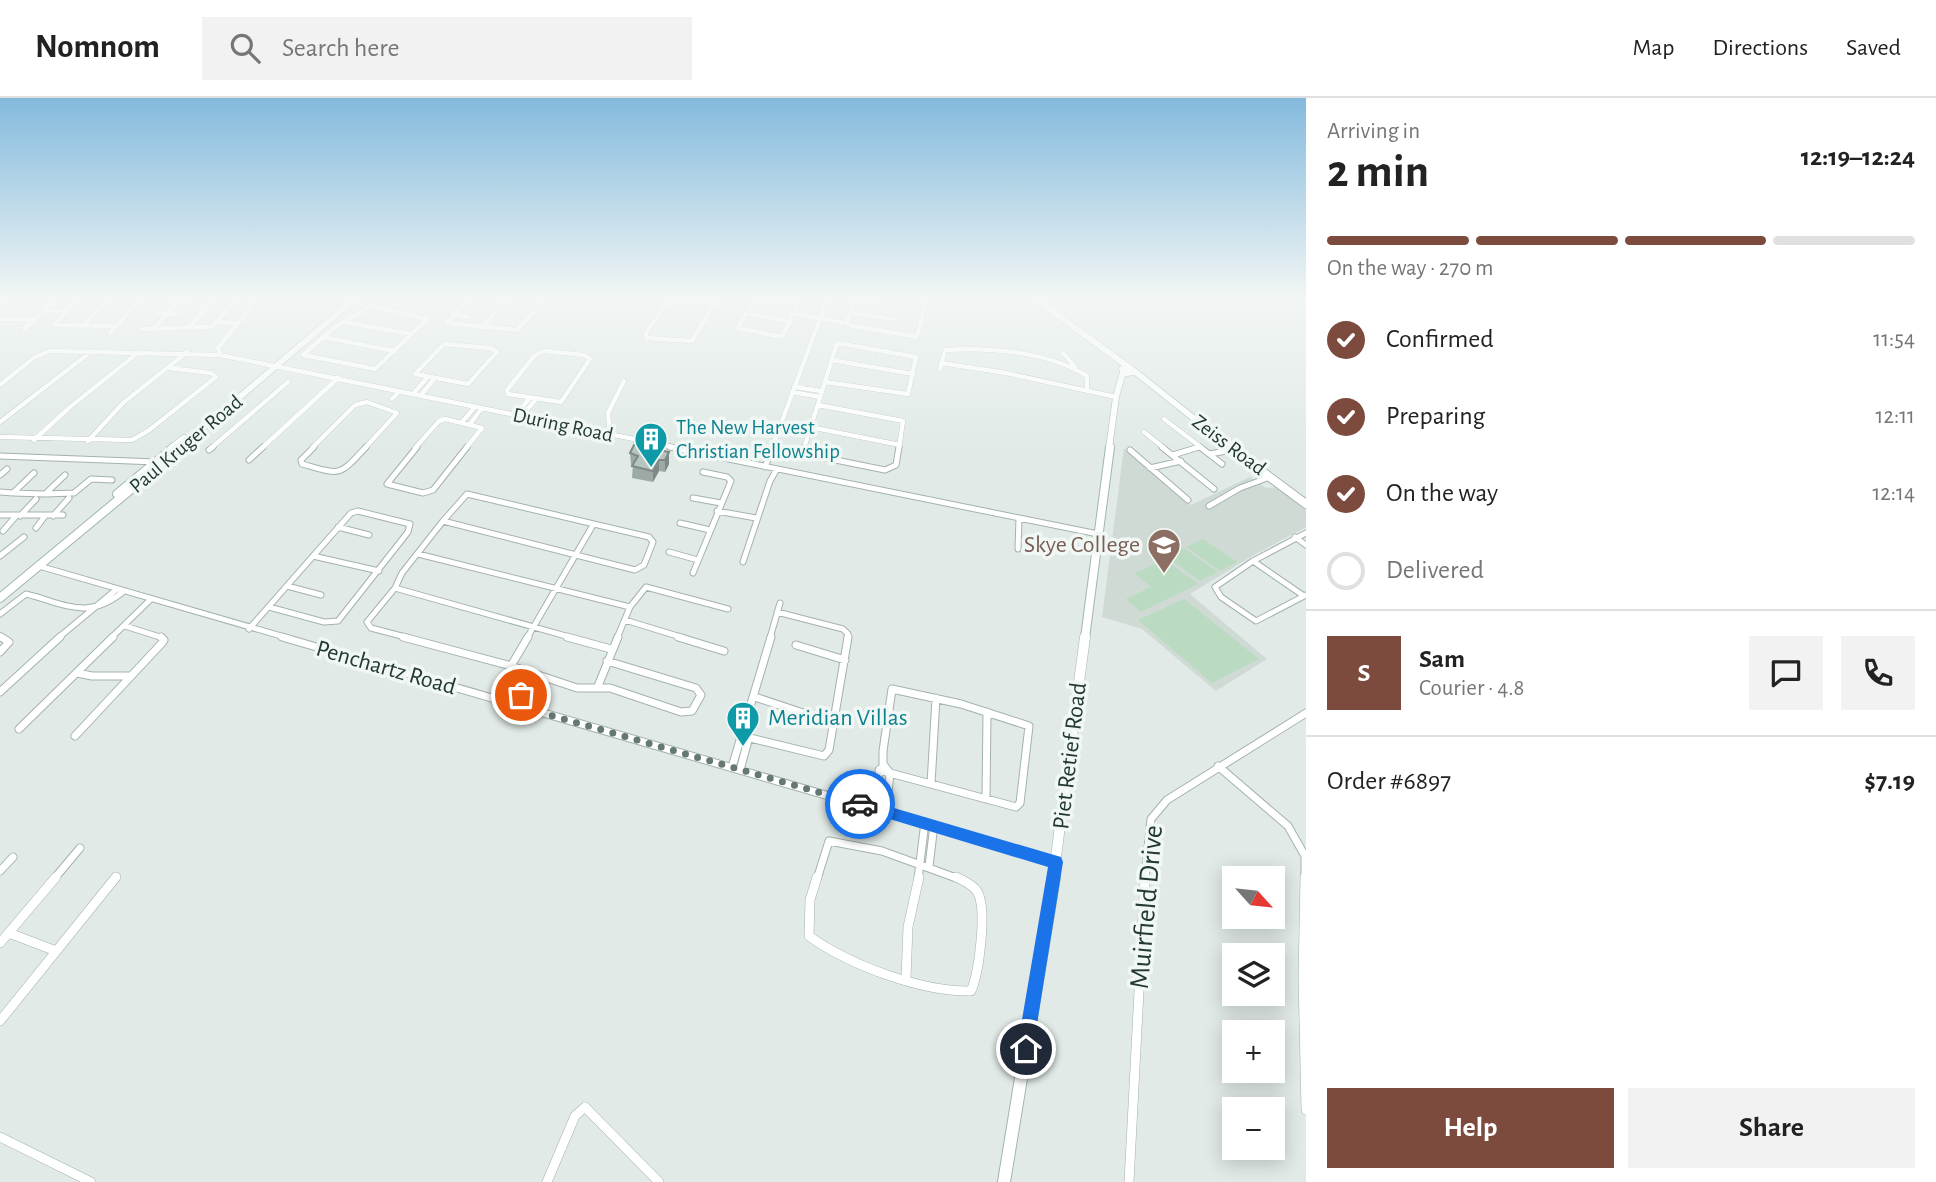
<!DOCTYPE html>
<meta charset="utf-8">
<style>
body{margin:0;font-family:"Alegreya Sans",sans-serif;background:#f2f2f2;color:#222;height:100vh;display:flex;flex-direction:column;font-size:26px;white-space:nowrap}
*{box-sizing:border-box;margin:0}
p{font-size:23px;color:#767676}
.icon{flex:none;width:38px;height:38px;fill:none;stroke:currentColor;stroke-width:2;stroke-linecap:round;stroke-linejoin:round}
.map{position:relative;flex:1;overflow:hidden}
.panel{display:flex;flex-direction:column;background:#fff;width:630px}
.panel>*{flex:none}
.needle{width:46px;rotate:117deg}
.fabs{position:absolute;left:1222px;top:768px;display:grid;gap:14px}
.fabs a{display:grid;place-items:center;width:63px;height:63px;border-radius:0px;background:#fff;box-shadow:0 4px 18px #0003;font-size:35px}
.pin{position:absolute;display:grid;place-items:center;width:60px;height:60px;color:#fff;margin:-30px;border:4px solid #fff;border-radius:50%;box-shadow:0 2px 7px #0007}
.courier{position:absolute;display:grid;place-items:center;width:70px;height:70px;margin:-35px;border:5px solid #1a73e8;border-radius:50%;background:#fff;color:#222;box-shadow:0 2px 9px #0007}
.head em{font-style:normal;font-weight:600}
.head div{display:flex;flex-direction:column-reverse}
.head{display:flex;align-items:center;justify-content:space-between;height:119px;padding:0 21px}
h1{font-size:46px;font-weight:600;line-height:52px}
.bar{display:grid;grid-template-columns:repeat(4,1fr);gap:10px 7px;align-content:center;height:84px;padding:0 21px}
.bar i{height:9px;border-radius:5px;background:#e0e0e0}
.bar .on{background:#7c4b3d}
.bar p{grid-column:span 4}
.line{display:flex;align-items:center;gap:18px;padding:0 21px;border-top:2px solid #e0e0e0}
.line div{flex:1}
.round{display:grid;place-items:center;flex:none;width:74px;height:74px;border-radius:0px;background:#f2f2f2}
ol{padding:0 21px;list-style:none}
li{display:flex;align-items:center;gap:21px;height:77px}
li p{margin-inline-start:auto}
li .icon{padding:7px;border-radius:50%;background:#7c4b3d;color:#fff;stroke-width:4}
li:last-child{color:#767676}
li i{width:38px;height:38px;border:4px solid #e0e0e0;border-radius:50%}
.action{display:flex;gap:14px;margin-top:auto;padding:14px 21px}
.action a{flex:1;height:80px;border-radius:0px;background:#7c4b3d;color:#fff;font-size:28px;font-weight:600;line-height:80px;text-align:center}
.action a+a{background:#f2f2f2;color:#222}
header{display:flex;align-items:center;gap:42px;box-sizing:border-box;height:98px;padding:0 35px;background:#fff;border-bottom:2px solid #e0e0e0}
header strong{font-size:33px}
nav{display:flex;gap:38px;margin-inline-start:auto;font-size:24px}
.search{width:490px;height:63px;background:#f2f2f2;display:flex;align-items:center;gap:18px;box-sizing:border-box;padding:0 24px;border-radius:0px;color:#767676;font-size:26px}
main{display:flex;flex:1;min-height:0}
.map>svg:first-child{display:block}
.built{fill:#cfdad5}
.green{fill:#badbc2}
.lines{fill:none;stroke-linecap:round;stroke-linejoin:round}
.street-far3-casing{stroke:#a4b2ad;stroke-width:5}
.street-far2-casing{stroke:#a4b2ad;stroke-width:7}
.street-far1-casing{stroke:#a4b2ad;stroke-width:9}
.street-casing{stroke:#a4b2ad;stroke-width:10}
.secondary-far3-casing{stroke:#a0b6ad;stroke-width:7}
.secondary-far2-casing{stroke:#a0b6ad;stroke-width:10}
.secondary-far1-casing{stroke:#a0b6ad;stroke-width:11}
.secondary-casing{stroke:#a0b6ad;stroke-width:14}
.street-far3{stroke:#fff;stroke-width:4.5}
.street-far2{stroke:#fff;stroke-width:5}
.street-far1{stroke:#fff;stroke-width:7}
.street{stroke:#fff;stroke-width:9}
.secondary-far3{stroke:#fff;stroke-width:6}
.secondary-far2{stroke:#fff;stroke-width:8}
.secondary-far1{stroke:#fff;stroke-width:10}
.secondary{stroke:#fff;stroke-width:12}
.wall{fill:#9da9a4}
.shaded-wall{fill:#7f8a86}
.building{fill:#b6c5bf;stroke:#7f8a86;stroke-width:2}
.route{fill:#1a73e8}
.done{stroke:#657872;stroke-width:7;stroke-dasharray:0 12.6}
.labels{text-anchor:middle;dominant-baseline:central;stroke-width:7;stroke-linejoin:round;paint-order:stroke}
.far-street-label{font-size:21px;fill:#223a33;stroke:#f1f7f4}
.far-culture-label{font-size:21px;fill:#0d838f;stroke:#f1f7f4;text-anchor:start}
.education-label{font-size:24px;fill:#785e54;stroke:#f1f7f4;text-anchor:end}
.street-label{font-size:24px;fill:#223a33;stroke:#f1f7f4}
.culture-label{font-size:24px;fill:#0d838f;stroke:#f1f7f4;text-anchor:start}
.near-street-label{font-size:28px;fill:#223a33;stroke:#f1f7f4}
</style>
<header>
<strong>Nomnom</strong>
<div class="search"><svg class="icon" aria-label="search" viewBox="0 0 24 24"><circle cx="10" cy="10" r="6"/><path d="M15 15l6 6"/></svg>Search here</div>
<nav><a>Map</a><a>Directions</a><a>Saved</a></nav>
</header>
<main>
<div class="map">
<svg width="1306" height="1084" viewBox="0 0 1306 1084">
<rect width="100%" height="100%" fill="#e1eae6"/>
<!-- built -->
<path class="built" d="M1124 350 1191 407 1250 379 1266 390 1277 389 1306 412V429L1252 458 1190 496 1267 561 1216 593 1142 531 1102 519Z"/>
<!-- green -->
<path class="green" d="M1203 441 1237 464 1220 473 1187 449Z
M1184 450 1218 474 1200 483 1167 459Z
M1165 462 1198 486 1141 514 1126 501 1151 489 1134 475Z
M1184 501 1259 561 1212 585 1138 522Z"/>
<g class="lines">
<defs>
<path id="street-far3" d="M80 199 54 227 116 228
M258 199 218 250 220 257 678 350
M490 199 468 202 447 225 517 232 542 205 531 199
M495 199 498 203 509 204 518 199
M1303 199 1306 201
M167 202 180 203
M32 204 38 199
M715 204H668L646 235V240L692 243 718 199
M794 204 797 208 782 239 738 230 753 205Z
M2 205 9 199
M178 205H189
M372 208 427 221 375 271 303 257 335 229Z
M43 213H66
M156 215 177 216
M746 215 791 224
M850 215 894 221
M453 216 467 219
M795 216 845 225
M0 221H34
M219 224 238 225
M344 224 411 236
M847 225 853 206 858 202 915 200 926 203 917 239 849 227
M83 228 111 199
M154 230 183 199
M189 230 215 199
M482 230 494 216
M24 231 58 199
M141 231 212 229 239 199
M110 235 142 199
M322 239 394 253
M837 245 916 259 908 296 825 284Z
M444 246 490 250 497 254 468 286 415 276Z
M544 253 584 257 590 261 561 304 508 296 507 292 534 258Z
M1063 255 1075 269
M831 262 913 276
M941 265 1006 275 1116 299
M940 271 945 252C989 249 1049 254 1087 278V292
M0 287 35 259 50 253 220 257
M794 289 821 293
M792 294 820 299
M413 296 427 280
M421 297 434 281
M392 301 400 293
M818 307 903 323 899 350
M516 317 529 301
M522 318 535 302
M1164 321 1202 350
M0 324 92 253
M462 324 475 309
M470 326 482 310
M810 329 900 347
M1144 334 1164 350
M610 337 608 315 624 283
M0 339 132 342 148 333 216 279 211 275 169 270
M34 342 70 309 139 254
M88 343 123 305 187 254
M211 350 288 284
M262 350 338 280
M312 350 355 307 367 304 397 315 365 350
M415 350 439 323 445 321 482 330 466 350
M772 350 828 199
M804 350 825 284
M1194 350 1199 349"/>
<path id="street-far2" d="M314 349 301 362 302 366C342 377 338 379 366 349
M417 349 387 386 423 395 433 392 467 349
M670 349 1098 436
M804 349 803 353 806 356 885 372 896 367 899 349
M1162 349 1214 391
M1200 349 1222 366
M209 352 213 349
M1130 352 1188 402
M1209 356 1233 352
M1173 357 1199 349
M0 358 157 364
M249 362 263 349
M765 369 773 349
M1150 370 1181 363
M0 377 7 371
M0 394 13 395 34 375
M13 395 45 396 65 377
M45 396 74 395 91 381 112 382
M467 396 649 439 653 444 644 467 635 472 443 423Z
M693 400 721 405
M1209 408 1240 390 1270 379
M717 413 756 420
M0 417H63
M20 418 36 401
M53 418 69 400
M680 425 710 432
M338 429 369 437
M36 430 45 418
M3 433 16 418
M1306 435 1253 463 1215 489 1221 499 1256 523 1306 497
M1295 439 1306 447
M1018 451 1019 420
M669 454 698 462
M418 456 630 509
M0 458 24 439
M313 458 379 473
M1253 463 1304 498
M743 464 770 383 777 371
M39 468 288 540
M693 475 731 383 727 379 703 374
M287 488 321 497
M395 490 402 475 443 423
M777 514 843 531 848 536 847 540
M0 516 26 496C66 506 88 523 124 493
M625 522 684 540
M125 528 163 540
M249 531 351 415 358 413 410 426 408 434 338 523 324 524 269 509
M0 538 4 540
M58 540 117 491
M111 540 151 501
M409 540 371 530 367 524 395 490 573 540
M527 540 593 427
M617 540 630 509 646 489 728 511
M770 540 780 505"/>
<path id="street-far1" d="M282 539 1056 764
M403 539 511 568 577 590H610L681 614 692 613 701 597 696 590 607 563
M567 539 611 551
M678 539 724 553
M796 547 845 562
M0 554 9 544 1 539
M511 568 528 539
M77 575 92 578H131
M516 585 522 572
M526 588 533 576
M598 588 618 539
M892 591 961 606 1029 628 1020 705 1016 709 890 675 883 666V653Z
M0 594 60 539
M755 599 803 615
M504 604 510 594
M515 607 521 597
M19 631 113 539
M75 638 162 545 164 542 161 539
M742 638 824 658 829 652 848 539
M1218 668 1288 728 1305 758V781
M732 669 771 539
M740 672 749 639
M879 672 890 675
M931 686 936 600
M986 701 987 614
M872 709 880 671
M886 714 890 675
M929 768 934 727
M0 773 13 759
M54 781 80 750
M817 781 829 743 882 753 959 781
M918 781 925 724
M1145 781 1151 721 1167 702 1306 615"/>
<path id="street" d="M817 779 810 802 809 838C849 867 922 894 971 893 979 875 987 813 978 795 974 787 964 783 956 779
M1305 779 1303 879 1306 1012
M9 835 56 853
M0 845 56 779
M906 880 908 829 919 779
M0 923 116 779
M0 1039 91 1084
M547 1084 575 1018 585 1009 659 1084
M1129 1084 1145 779"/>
<path id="secondary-far3" d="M1033 199 1130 270
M1135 274 1127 275 1122 271 1133 272 1231 350
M171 350 184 340
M180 350 357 199
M1109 350 1116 299 1123 274"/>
<path id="secondary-far2" d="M1229 349 1306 406
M117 396 174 349
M0 500 182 349
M1085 540 1110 349"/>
<path id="secondary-far1" d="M1053 781 1085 539"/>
<path id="secondary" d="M1004 1084 1054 779"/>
</defs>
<!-- street-far3 casing -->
<use href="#street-far3" class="street-far3-casing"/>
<!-- street-far2 casing -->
<use href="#street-far2" class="street-far2-casing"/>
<!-- street-far1 casing -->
<use href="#street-far1" class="street-far1-casing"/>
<!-- street casing -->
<use href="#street" class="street-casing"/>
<!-- secondary-far3 casing -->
<use href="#secondary-far3" class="secondary-far3-casing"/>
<!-- secondary-far2 casing -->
<use href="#secondary-far2" class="secondary-far2-casing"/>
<!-- secondary-far1 casing -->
<use href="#secondary-far1" class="secondary-far1-casing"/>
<!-- secondary casing -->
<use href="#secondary" class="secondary-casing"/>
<!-- street-far3 -->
<use href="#street-far3" class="street-far3"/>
<!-- street-far2 -->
<use href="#street-far2" class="street-far2"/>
<!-- street-far1 -->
<use href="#street-far1" class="street-far1"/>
<!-- street -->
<use href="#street" class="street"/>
<!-- secondary-far3 -->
<use href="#secondary-far3" class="secondary-far3"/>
<!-- secondary-far2 -->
<use href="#secondary-far2" class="secondary-far2"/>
<!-- secondary-far1 -->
<use href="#secondary-far1" class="secondary-far1"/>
<!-- secondary -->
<use href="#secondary" class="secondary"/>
</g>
<!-- wall -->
<path class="wall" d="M669 354V366L665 374 659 373 653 384 632 380 633 367H631L630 355Z"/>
<!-- shaded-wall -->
<path class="shaded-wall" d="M669 354V366L665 374V362Z
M659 362V373L653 384V373Z"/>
<!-- building -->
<path class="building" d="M634 347 669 354 665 362H659L653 373 632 368 638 358 630 355Z"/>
<!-- sky -->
<linearGradient id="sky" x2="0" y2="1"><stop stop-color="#83badd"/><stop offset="0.57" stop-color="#f2f6f4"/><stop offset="1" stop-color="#f2f6f4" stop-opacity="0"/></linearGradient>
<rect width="1306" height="351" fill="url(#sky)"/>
<!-- route -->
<path class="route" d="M860 700 1061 759 1063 764 1032 957 1026 959 1020 957 1017 951 1048 769 860 712 853 706Z"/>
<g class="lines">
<!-- done -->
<path class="done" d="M521 597 515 607 860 706"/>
</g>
<!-- icons -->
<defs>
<symbol id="building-pin" viewBox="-11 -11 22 30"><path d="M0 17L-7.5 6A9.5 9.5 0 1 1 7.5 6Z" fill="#0f9aa8" stroke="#f1f7f4"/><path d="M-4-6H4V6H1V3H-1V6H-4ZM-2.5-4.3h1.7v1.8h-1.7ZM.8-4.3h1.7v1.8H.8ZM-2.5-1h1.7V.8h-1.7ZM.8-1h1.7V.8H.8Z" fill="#fff"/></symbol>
<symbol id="school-pin" viewBox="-11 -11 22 30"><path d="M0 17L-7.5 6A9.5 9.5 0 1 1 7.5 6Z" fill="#8d6e63" stroke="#f1f7f4"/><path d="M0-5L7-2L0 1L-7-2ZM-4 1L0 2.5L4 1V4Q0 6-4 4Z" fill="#fff"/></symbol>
</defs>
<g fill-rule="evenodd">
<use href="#building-pin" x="632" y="322" width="38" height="52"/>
<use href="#school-pin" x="1145" y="428" width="38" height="52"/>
<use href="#building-pin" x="724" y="601" width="38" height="52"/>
</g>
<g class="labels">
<!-- far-street labels -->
<g class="far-street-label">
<text transform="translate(563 327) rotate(12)">During Road</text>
<text transform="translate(186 346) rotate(-40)">Paul Kruger Road</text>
<text transform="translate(1229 347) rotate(37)">Zeiss Road</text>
</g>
<!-- far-culture labels -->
<g class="far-culture-label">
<text x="676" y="329">The New Harvest<tspan x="676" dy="24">Christian Fellowship</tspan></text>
</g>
<!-- education labels -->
<g class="education-label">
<text x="1140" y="447">Skye College</text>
</g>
<!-- street labels -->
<g class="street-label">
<text transform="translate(386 570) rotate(16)">Penchartz Road</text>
<text transform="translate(1070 658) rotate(-83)">Piet Retief Road</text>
</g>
<!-- culture labels -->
<g class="culture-label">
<text x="768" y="620">Meridian Villas</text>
</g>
<!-- near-street labels -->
<g class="near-street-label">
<text transform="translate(1147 809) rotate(-85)">Muirfield Drive</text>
</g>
</g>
</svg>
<div class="fabs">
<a><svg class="needle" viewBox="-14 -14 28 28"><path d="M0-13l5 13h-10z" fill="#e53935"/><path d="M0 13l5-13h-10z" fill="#767676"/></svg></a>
<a><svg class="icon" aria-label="layers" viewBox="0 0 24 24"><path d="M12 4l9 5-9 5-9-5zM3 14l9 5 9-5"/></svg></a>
<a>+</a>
<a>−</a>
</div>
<div class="pin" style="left:521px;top:597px;background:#ea580c"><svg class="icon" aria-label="bag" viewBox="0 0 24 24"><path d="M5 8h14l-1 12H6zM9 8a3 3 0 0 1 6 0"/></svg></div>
<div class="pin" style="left:1026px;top:951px;background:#1f2937"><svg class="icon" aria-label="home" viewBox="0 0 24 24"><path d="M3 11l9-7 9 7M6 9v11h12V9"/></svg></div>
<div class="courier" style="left:860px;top:706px"><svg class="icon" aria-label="car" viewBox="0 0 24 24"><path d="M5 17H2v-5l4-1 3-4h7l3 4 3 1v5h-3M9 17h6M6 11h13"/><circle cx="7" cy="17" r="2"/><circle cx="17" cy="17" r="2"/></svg></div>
</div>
<section class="panel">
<div class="head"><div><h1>2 min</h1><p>Arriving in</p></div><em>12:19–12:24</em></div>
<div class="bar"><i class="on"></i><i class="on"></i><i class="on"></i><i></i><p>On the way · 270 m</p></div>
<ol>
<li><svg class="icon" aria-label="check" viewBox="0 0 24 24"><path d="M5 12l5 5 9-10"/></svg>Confirmed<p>11:54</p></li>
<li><svg class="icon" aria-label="check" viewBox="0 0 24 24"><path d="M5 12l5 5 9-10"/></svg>Preparing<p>12:11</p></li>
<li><svg class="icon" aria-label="check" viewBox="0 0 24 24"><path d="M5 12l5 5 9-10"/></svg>On the way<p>12:14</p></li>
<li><i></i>Delivered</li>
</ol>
<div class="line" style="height:126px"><b class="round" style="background:#7c4b3d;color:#fff">S</b><div><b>Sam</b><p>Courier · 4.8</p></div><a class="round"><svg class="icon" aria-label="chat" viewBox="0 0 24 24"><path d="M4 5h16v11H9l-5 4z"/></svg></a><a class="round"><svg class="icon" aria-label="phone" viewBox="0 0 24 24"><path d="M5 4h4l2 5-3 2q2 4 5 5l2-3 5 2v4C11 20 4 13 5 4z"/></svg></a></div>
<div class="line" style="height:91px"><div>Order #6897</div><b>$7.19</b></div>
<div class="action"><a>Help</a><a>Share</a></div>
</section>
</main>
